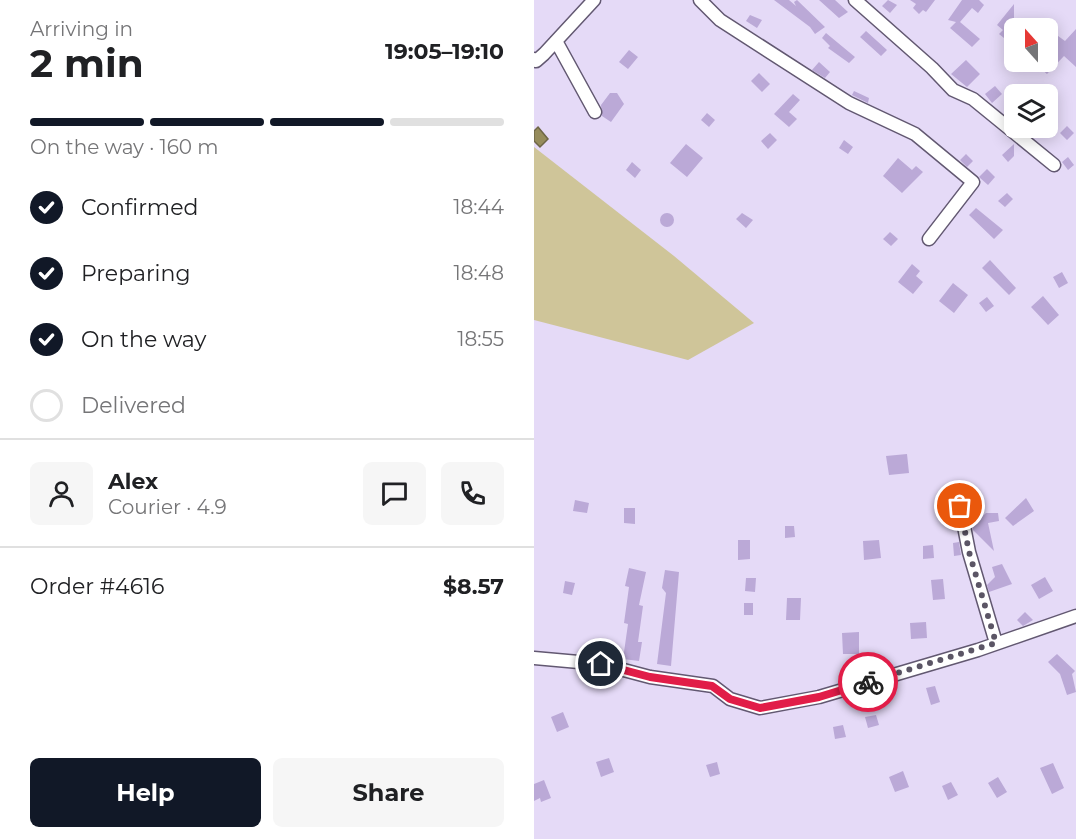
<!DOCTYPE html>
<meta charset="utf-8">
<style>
body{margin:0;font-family:Montserrat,sans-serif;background:#f6f6f6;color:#202124;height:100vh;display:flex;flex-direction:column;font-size:22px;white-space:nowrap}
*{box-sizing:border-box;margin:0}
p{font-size:20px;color:#757577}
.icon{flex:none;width:33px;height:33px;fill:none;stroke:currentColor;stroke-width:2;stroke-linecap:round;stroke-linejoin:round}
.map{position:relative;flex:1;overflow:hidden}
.sheet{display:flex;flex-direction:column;background:#fff;width:534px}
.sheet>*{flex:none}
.needle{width:39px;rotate:339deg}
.buttons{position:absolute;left:470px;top:18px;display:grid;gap:12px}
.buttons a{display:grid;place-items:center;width:54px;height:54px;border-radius:9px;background:#fff;box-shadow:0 3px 15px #0003;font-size:30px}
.pin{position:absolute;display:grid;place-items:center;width:51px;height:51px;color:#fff;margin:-26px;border:3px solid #fff;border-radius:50%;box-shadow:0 2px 6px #0007}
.courier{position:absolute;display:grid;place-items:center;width:60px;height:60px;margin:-30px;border:4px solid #e11d48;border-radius:50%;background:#fff;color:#222;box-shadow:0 2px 8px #0007}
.head em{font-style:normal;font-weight:700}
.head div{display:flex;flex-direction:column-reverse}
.head{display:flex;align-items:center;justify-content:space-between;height:102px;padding:0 30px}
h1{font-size:39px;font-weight:700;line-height:45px}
.bar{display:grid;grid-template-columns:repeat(4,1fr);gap:9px 6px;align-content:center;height:72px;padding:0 30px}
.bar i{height:8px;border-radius:4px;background:#e0e0e0}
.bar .selected{background:#111827}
.bar p{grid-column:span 4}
.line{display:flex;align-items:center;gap:15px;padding:0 30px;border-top:2px solid #e0e0e0}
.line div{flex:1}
.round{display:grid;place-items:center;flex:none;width:63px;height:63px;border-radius:9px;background:#f6f6f6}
ol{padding:0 30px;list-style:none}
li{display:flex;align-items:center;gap:18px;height:66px}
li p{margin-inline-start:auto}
li .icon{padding:6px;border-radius:50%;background:#111827;color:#fff;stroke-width:4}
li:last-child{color:#757577}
li i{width:33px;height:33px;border:3px solid #e0e0e0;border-radius:50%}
.action{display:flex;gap:12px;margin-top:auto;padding:12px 30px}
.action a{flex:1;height:69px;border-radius:9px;background:#111827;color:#fff;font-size:24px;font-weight:700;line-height:69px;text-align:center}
.action a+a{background:#f6f6f6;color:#202124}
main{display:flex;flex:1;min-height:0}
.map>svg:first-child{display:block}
.green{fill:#cfc599}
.water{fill:#968c5c;stroke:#6e6647;stroke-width:1.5}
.building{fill:#bba9d7}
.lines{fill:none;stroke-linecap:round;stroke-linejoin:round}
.minor-casing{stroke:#625871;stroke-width:15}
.minor{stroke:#fff;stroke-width:12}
.done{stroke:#5b5565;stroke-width:6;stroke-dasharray:0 10.8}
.route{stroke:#e11d48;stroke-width:8}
</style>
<main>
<section class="sheet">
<div class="head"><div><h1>2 min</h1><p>Arriving in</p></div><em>19:05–19:10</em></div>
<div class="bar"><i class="selected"></i><i class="selected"></i><i class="selected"></i><i></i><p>On the way · 160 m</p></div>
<ol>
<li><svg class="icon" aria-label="check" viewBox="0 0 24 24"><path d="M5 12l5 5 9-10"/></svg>Confirmed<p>18:44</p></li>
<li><svg class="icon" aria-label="check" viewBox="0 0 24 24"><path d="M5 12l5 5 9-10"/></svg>Preparing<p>18:48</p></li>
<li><svg class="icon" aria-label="check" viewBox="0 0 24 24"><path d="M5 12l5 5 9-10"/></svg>On the way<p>18:55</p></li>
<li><i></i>Delivered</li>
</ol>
<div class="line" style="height:108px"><a class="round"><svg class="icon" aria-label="person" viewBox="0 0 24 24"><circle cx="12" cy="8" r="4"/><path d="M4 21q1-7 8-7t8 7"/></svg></a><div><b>Alex</b><p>Courier · 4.9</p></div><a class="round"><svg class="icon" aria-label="chat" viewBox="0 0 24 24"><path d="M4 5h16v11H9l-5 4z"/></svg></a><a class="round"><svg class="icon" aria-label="phone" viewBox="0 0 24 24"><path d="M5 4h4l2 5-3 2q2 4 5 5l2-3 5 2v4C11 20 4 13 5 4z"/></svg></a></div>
<div class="line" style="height:78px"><div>Order #4616</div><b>$8.57</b></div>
<div class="action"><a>Help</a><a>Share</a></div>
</section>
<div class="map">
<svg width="542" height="839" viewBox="0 0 542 839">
<rect width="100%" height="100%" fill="#e5daf7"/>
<!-- green -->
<path class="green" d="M0 147 140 256 220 323 154 360 0 320Z"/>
<!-- water -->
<path class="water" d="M4 127 14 139 6 147 0 141V131Z"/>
<!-- building -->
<path class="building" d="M240 0H255L262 6 260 2 263 0 291 27 281 34 276 27Z
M285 0H301L314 12 305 18Z
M354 0 363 5 356 13 348 6Z
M376 0H401L392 12 389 10 385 14 379 8 382 4Z
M428 0H445L450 5 444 13 438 8 426 22 446 39 438 47 416 28 422 22 414 20Z
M480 4V46L465 34 469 30 463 25Z
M216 15 228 20 223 28 212 21Z
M513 28 531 41 542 29V67L530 56 513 74 506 68 521 51 513 45Z
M332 31 353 50 347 56 326 37Z
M292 33 321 57 315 63 294 48 296 46 288 38Z
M95 50 104 57 94 69 85 62Z
M432 60 446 74 433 87 417 74Z
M285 62 296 72 291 78 278 70Z
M225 73 236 84 228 92 217 81Z
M461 86 468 94 458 103 451 94Z
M320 91 335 98 334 103 318 95Z
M76 93H83L90 104 77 122 68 116 67 105Z
M259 94 266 100 255 112 263 119 255 127 240 114Z
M173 113 181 120 175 127 167 120Z
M533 126 540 133 533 140 526 133Z
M236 133 243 140 234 149 227 141Z
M310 140 319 147 314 154 305 148Z
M152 144 169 158 153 177 136 163Z
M480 144V156L474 162 468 155Z
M432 154 439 161 433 167 426 160Z
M534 157 540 165 534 170 528 162Z
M364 158 378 170 382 166 389 172 368 193 349 176Z
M98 162 107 170 101 178 92 170Z
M453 169 461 177 454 185 445 177Z
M473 193 479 199 471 207 464 201Z
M442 208 469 230 460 239 435 215Z
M208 213 219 220 212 228 202 219Z
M126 220a7 7 0 1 1 14 0a7 7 0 1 1-14 0Z
M356 232 364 239 357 246 349 239Z
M456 260 482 288 475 295 448 268Z
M378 264 386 271 382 276 389 282 379 294 364 282Z
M528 272 534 283 525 288 519 277Z
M419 283 434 295 420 313 405 301Z
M509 296 525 315 514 325 497 307Z
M453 297 460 306 452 312 445 303Z
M373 454 375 473 355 475 352 456Z
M492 498 500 511 479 526 471 518Z
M41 500 55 503 53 513 39 511Z
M90 508H101V524L90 523Z
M452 513H464L465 521 454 523 460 551 439 530 438 526Z
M251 526H260L261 537 251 538Z
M204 540H216V559L204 560Z
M345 540 347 558 330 560 329 541Z
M425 542 427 555 420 556 419 543Z
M399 545 400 558 389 559V546Z
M468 564 478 584 455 592 453 585 461 577 458 567Z
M95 568 112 572 105 605 109 606 104 642H108L105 661 89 659 94 624 90 623 95 587 91 586Z
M131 570 145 572 137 666 123 664 132 593 128 588Z
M511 577 519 591 505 599 497 585Z
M212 578H222L221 592 211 591Z
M409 579 411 599 399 600 397 580Z
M31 581 41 583 38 595 29 593Z
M253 598H267L266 620H252Z
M210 603H219V615H210Z
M491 612 499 620 489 626 483 620Z
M392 622 393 638 377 639 376 623Z
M325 632V654H309L308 633Z
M523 654 541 671 538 674 542 692 533 695 526 674 514 662Z
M401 686 406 702 397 705 392 688Z
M29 712 35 727 23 732 17 717Z
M342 715 345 725 334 728 331 717Z
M309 725 312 737 301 739 299 727Z
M75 758 80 772 67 777 62 762Z
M183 762 186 774 176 777 172 765Z
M519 763 530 788 518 794 506 768Z
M369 771 375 787 361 792 355 777Z
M464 777 473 792 463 798 454 783Z
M10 780 17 798 7 802 6 798 0 801V784Z
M417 782 424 795 414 800 408 786Z"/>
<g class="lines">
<defs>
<path id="minor" d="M166 0 186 20 315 103 381 134 439 182 395 239
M321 0 398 68 419 90 439 99 520 165
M22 41 61 112
M0 59 2 61 10 54 60 0
M426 506 435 552 462 643
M0 658 67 664 116 677 179 686 196 699 226 708 285 697 444 650 542 616"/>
</defs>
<!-- minor casing -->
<use href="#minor" class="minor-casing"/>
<!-- minor -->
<use href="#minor" class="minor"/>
</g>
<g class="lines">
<!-- done -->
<path class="done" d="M334 682 462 643 435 552 426 506"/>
<!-- route -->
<path class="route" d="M67 664 116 677 178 686 196 699 226 708 285 697 334 682"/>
</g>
</svg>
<div class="buttons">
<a><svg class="needle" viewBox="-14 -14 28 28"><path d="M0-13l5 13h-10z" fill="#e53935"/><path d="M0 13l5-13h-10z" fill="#757577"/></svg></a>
<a><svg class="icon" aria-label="layers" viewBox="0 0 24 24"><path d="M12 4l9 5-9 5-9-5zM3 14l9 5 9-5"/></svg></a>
</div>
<div class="pin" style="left:426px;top:506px;background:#ea580c"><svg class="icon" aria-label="bag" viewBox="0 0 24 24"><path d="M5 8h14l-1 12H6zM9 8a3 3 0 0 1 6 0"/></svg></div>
<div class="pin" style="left:67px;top:664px;background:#1f2937"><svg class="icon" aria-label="home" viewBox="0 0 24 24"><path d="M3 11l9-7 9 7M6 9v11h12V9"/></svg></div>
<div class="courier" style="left:334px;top:682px"><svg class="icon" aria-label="bike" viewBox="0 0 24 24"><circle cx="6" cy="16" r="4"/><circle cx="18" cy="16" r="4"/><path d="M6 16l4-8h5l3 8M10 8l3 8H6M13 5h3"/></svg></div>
</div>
</main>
